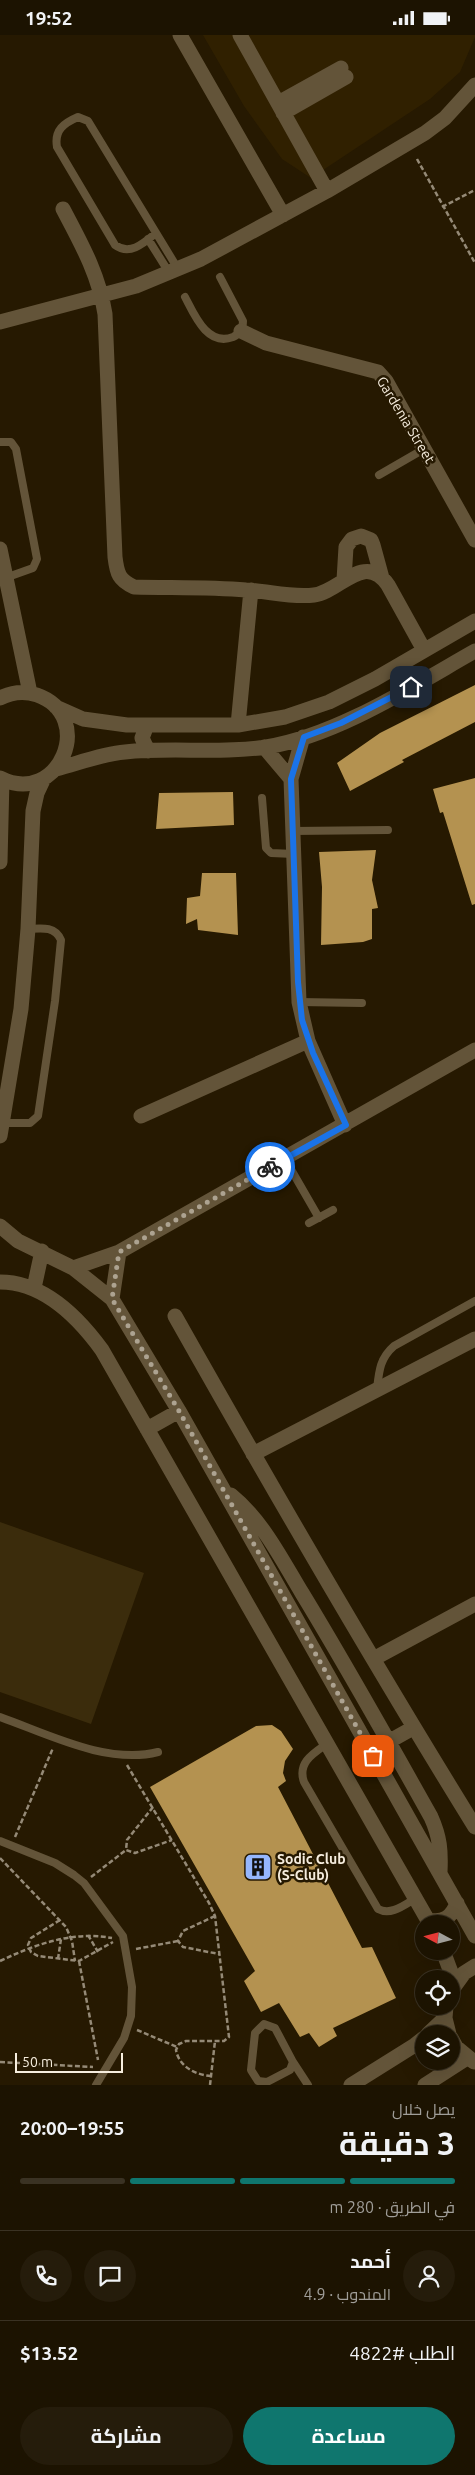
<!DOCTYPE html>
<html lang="ar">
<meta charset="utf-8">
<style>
body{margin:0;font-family:Ubuntu,Cairo,sans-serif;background:#251c0b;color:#f1f3f6;direction:rtl;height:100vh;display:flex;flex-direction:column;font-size:19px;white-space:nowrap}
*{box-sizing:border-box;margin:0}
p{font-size:16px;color:#a09e99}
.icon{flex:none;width:28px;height:28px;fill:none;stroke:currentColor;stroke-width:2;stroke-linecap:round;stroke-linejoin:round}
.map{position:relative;height:2050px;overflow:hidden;direction:ltr}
.sheet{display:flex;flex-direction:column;background:#1c1301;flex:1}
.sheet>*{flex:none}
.needle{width:32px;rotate:277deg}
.fabs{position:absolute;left:415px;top:1880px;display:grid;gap:10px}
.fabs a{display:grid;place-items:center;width:45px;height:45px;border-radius:50%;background:#1c1301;box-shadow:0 5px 20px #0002,0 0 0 1px #3a3223;font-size:25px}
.scale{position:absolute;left:15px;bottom:12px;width:108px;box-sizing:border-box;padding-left:5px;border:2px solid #f6edde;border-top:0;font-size:14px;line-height:18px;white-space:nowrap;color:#f6edde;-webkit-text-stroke:4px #261901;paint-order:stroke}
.pin{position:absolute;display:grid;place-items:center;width:42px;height:42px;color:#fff;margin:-21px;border-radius:10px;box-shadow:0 2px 8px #0006}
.courier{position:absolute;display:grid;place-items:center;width:50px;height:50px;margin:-25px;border:4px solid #1a73e8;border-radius:50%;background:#fff;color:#222;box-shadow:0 1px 6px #0007}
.overview em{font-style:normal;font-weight:700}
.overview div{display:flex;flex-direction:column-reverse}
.overview{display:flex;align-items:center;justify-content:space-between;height:85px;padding:0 20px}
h1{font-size:32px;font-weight:700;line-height:38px}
.bar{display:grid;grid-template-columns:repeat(4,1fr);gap:8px 5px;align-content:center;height:60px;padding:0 20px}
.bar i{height:6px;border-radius:4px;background:#3a3223}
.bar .selected{background:#0f766e}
.bar p{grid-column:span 4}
.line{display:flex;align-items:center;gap:12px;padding:0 20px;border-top:1px solid #3a3223}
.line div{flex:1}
.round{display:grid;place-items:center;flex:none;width:52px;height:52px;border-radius:26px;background:#251c0b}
.cta{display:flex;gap:10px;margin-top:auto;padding:10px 20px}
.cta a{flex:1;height:58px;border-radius:30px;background:#0f766e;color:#fff;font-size:20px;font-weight:700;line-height:58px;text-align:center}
.cta a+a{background:#251c0b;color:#f1f3f6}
.status{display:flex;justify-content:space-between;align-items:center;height:35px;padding:0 25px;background:#1c1301;direction:ltr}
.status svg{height:14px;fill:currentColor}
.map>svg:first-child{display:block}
.built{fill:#302000}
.park{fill:#3b2c0c}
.building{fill:#b49250}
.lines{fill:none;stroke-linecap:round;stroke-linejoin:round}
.path{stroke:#958a77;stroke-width:2.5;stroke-dasharray:5 2.5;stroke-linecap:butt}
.lane{stroke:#635439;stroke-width:8}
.street{stroke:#635439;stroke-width:15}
.done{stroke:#ada391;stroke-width:5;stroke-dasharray:0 9}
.route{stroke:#1a73e8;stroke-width:6}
.labels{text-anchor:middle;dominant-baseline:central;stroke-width:5;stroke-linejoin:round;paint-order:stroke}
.street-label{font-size:14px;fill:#f6edde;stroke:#261901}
.poi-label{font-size:14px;font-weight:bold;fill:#f6edde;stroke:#261901;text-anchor:start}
</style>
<div class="status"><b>19:52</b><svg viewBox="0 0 49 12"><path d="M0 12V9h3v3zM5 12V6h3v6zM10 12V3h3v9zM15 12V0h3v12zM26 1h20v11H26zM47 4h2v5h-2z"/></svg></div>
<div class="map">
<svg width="475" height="2050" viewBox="0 0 475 2050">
<rect width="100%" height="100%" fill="#261901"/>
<!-- built -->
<path class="built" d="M203 0H475V2L460 37 430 64 311 143 282 124 244 71Z"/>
<!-- park -->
<path class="park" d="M0 1487 144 1538 91 1689 0 1657Z"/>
<!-- building -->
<path class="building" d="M475 650V687L402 725 404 727 350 756 337 728 380 698Z
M475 743V869L472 870 443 777 440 778 433 754Z
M233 757 234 790 156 794 159 758Z
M376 815 372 845 378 873 372 874V904L363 907 321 910 322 852 319 817Z
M202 838H236L238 900 198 895 197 884 186 889 187 863 200 861Z
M272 1690 281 1696 293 1714 285 1726 283 1738 286 1746 278 1752 362 1913 372 1912 396 1963 333 1993 337 2001 319 2012 309 1998 300 2002 279 1968 261 1977 244 1946 255 1936 150 1752 256 1691Z"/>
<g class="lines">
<!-- path -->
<path class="path" d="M417 124 475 228
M442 172 475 155
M127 1730 209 1868 215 1881 229 2002 224 2006H186L179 2009 176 2015C179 2032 196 2040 211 2041
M153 1772 127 1805 126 1815 135 1818 172 1805
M15 1802 53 1713
M0 1823 66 1892 72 1906 75 1926
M91 1842 126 1815
M215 1881 183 1896 178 1906 183 1912 219 1919
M60 1885 31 1903 28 1910 31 1917 38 1921 79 1926 113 1907
M88 1900 98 1917
M136 1914 178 1906
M58 1924 61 1904
M0 1926C36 1909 72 1896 112 1903
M79 1926 98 2025
M137 1995 177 2012
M0 2027 93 2032
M210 2050 215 2006"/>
<!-- lane -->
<path class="lane" d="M156 198C144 208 130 221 115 210L57 112C54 95 64 88 78 82L88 86 178 234
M148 204 170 239
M185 262C194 279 207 312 233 302 240 299 243 293 243 286L220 242
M0 407H11L16 414 37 524 33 533 5 543
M379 440 424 414
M262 763 266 813 271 818 294 819
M293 796 388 795
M299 967 362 968
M2 1088H30L38 1081 55 966 61 905C55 891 42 893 28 894
M285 1124 319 1183
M309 1188 333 1175
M377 1354C379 1336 380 1323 394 1311L475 1266
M0 1682C48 1699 107 1730 158 1717
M328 1708C314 1718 297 1727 304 1747L378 1874C391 1881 404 1870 416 1863
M0 1806 55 1828 74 1840 84 1848 123 1901 132 1952 131 1981 124 2003 96 2050
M264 1989 275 1993 293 2027 290 2035 267 2047 258 2046 251 2035 255 1998Z
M293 2027 308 2050"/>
<!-- street -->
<path class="street" d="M180 0 283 180
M240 0 327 156
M278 68 341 33
M283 78 346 42
M63 174C81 208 99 240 105 279L115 522C117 539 119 545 134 552 171 553 209 552 246 555 268 556 292 563 314 560 340 557 364 516 388 550L424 615
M0 287 136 251 201 224 327 156 425 98 445 83 475 50
M241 296 266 308 378 337 386 346 475 505
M0 514 30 658
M344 545 346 512 352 504 361 501 371 505 373 510 382 543
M0 663C12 657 25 656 37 660 97 681 59 773 0 743
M56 672 83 684 127 690H238L285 682 329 667 375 644 475 586
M147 690 142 703 148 716
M238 690 251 555
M303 702 291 744 299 967 308 1006 345 1090
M264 712 291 744
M56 734C79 728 102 719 125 717 172 712 220 719 266 712 336 701 413 651 475 616
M0 827 2 744
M141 1081 308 1006
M0 1101 21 974 28 894 33 776 37 758 44 743
M0 1191 18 1206 73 1233 112 1264 179 1376 475 1901
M73 1233 119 1217 475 1015
M0 1247C44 1247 78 1282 102 1315L430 1889
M34 1253 42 1216
M112 1264 119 1217
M175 1281C272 1453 371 1624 475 1792
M147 1394 179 1376
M253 1419 475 1304
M231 1460C262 1485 282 1525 302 1558 347 1632 389 1707 431 1782 440 1802 441 1816 440 1837
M375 1623 475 1569
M388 1707 413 1693
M429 1885C443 1888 452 1882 457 1868
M443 1916 455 1948
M451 1956 464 1938 475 1931
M446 1971 445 1983 449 1999
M428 1999 445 1983
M451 2003 456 2012 474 2027
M351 2050 415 2010 424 2003
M425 2050 467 2023"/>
</g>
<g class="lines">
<!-- done -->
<path class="done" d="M270 1132 119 1217 112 1264 179 1376 373 1721"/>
<!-- route -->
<path class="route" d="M270 1132 346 1090 313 1018 302 985 298 947 291 744 304 702 341 688 411 652"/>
</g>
<!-- icons -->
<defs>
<symbol id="building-square" viewBox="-11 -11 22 22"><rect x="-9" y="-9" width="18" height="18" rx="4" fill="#95b6fd" stroke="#261901"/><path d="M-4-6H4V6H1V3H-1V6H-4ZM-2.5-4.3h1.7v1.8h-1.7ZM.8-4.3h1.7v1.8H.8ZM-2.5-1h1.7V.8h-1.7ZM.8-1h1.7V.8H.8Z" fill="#111"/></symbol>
</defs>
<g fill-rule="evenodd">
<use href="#building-square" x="242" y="1816" width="32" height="32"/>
</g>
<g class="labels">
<!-- street labels -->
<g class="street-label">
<text transform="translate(406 385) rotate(59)">Gardenia Street</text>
</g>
<!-- poi labels -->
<g class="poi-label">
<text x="277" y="1824">Sodic Club<tspan x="277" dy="16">(S-Club)</tspan></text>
</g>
</g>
</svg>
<div class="fabs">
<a><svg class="needle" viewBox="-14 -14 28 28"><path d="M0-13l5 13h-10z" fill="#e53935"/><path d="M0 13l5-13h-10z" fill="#a09e99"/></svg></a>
<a><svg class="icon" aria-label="locate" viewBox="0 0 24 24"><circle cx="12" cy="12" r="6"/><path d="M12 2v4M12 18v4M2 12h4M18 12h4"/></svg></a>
<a><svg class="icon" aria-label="layers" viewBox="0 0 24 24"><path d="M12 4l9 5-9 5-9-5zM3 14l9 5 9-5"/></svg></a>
</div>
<div class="scale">50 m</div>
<div class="pin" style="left:373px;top:1721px;background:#ea580c"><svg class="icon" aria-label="bag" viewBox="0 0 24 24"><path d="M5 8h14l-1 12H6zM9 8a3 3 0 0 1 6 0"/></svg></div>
<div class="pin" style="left:411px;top:652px;background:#1f2937"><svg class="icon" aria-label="home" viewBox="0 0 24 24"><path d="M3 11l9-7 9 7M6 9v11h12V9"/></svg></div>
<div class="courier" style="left:270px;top:1132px"><svg class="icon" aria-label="bike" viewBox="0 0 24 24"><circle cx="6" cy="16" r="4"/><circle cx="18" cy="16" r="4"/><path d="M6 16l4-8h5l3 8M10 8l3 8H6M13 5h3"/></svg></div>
</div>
<section class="sheet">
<div class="overview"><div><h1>3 دقيقة</h1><p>يصل خلال</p></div><em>19:55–20:00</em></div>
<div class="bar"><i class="selected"></i><i class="selected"></i><i class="selected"></i><i></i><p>في الطريق · 280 m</p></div>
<div class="line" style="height:90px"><a class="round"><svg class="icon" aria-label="person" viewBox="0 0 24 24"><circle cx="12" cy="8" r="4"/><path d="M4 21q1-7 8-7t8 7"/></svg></a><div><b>أحمد</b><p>المندوب · 4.9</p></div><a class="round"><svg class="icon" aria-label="chat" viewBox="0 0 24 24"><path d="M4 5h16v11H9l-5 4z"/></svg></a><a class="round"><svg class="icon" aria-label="phone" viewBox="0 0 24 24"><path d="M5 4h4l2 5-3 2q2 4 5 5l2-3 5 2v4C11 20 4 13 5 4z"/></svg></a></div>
<div class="line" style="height:65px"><div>الطلب #4822</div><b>$13.52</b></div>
<div class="cta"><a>مساعدة</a><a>مشاركة</a></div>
</section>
